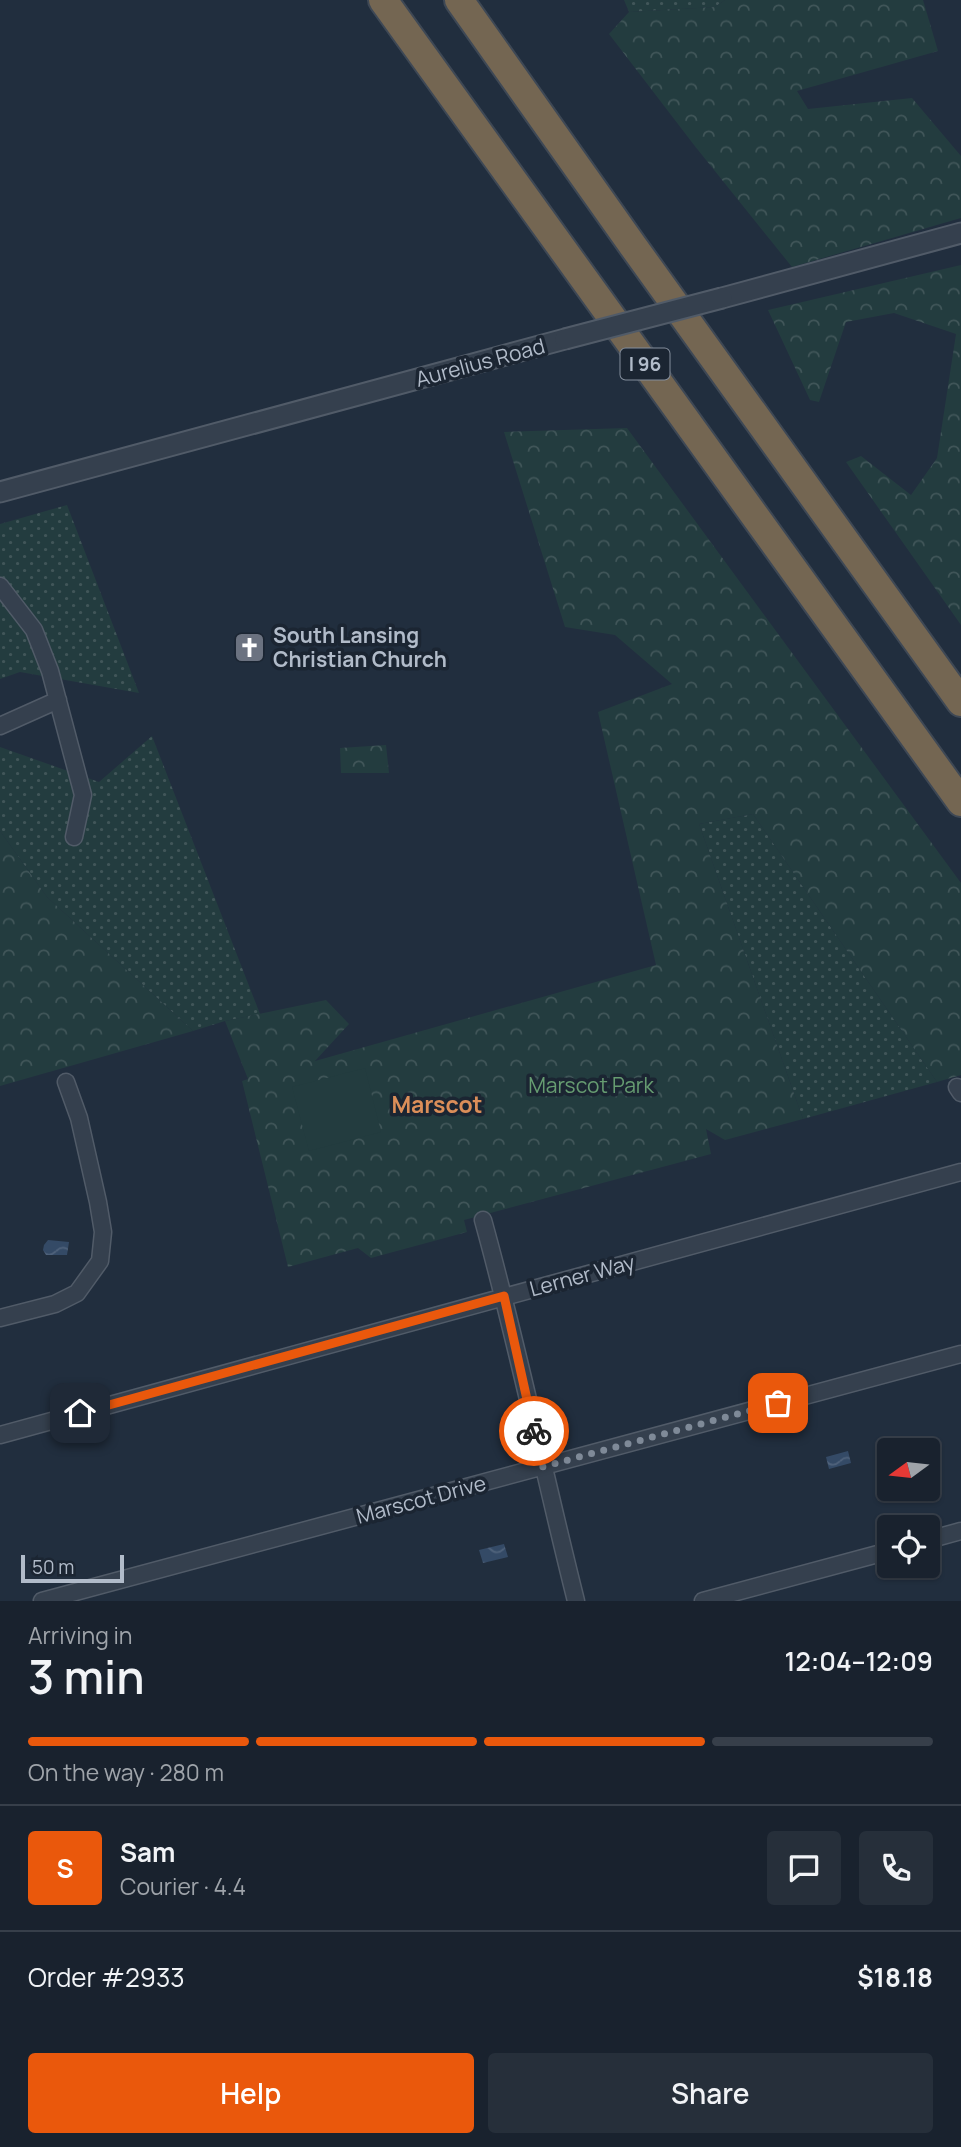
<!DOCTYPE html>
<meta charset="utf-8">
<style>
body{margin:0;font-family:Manrope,sans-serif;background:#262f3a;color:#f1f3f6;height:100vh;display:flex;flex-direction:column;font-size:26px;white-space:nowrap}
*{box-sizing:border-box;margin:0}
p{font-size:23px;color:#9fa4aa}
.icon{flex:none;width:38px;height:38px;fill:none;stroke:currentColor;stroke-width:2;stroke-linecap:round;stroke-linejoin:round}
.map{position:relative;height:1601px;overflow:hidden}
.details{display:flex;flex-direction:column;background:#19222e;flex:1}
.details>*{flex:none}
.needle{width:46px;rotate:255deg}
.tools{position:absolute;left:877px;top:1438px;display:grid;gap:14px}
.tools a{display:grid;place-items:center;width:63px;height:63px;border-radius:7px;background:#19222e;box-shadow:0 2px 5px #0004,0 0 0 2px #373f4a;font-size:35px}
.scale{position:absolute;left:21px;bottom:18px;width:103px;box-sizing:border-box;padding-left:7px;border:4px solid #b1bbc9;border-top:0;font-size:19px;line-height:24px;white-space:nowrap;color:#b1bbc9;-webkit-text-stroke:5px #1b2532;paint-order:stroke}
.pin{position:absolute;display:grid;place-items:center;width:60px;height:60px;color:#fff;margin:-30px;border-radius:14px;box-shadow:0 4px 10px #0006}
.courier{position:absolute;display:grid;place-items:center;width:70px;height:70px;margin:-35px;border:5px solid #ea580c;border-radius:50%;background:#fff;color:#222;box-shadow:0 2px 9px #0007}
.headline em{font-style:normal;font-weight:600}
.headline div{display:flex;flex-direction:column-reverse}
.headline{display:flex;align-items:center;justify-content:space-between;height:119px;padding:0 28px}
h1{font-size:46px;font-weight:600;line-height:52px}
.bar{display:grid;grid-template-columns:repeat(4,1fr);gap:10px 7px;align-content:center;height:84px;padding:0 28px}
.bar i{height:9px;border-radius:5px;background:#373f4a}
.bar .on{background:#ea580c}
.bar p{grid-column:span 4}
.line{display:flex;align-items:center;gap:18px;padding:0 28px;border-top:2px solid #373f4a}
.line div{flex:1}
.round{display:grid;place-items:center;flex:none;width:74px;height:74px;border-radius:7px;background:#262f3a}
.primary-button{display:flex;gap:14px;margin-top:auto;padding:14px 28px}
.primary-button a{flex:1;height:80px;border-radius:7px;background:#ea580c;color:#fff;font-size:28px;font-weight:600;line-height:80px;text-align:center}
.primary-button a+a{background:#262f3a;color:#f1f3f6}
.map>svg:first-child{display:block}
.grass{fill:url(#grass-dots)}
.forest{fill:url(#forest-crowns)}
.garden{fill:#233c3f}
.water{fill:url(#water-waves)}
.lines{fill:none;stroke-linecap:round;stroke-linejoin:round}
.minor-casing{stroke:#515b68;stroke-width:19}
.tertiary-casing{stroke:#515b68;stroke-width:23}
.motorway-casing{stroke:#3e4855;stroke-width:32}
.minor{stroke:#35404e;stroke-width:16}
.tertiary{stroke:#35404e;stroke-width:19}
.motorway{stroke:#746652;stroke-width:28}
.tertiary-bridge-casing{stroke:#515b68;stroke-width:23;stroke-linecap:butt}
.tertiary-bridge{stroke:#35404e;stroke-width:19}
.done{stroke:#7f8a98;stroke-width:7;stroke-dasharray:0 12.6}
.route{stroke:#ea580c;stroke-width:9}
.labels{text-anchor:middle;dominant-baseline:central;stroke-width:7;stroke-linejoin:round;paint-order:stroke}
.shield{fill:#1b2532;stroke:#848e9c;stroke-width:2}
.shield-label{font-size:19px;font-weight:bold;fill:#b1bbc9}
.street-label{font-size:21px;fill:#b1bbc9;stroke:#1b2532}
.poi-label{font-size:21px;font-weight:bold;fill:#b1bbc9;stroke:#1b2532;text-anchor:start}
.park-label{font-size:21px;fill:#669c71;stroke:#1b2532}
.neighbourhood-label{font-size:23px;font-weight:bold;fill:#db8e59;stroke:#1b2532}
</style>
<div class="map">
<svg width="961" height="1601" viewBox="0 0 961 1601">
<defs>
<pattern id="grass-dots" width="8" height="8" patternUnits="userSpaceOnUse" patternTransform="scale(1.75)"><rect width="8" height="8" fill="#233c3f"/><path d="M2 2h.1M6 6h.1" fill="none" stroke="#415659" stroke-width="1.8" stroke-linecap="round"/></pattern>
<pattern id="forest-crowns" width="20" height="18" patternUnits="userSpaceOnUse" patternTransform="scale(1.75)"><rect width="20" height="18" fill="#233c3f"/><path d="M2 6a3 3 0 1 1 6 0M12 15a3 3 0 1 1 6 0" fill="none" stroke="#415659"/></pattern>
<pattern id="water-waves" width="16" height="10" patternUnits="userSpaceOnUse" patternTransform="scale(1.75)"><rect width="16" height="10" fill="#344a66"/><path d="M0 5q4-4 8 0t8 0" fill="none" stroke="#4f627b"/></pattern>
</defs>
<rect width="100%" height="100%" fill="#212e3e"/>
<!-- grass -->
<path class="grass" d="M624 0H725L715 7 629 12Z
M67 505 139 693 20 672 0 679V524Z
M152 736 260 1014 225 1021 193 1031 47 897 0 831V747L99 782Z
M753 814 937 1082 803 1119 699 824Z"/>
<!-- forest -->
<path class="forest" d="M725 0H923L938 51 797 91 808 109 912 98 961 156V218L792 267 694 145 609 34 629 12 715 7Z
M961 265V625L846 462 861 456 911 495 937 458 956 334 894 313 846 322 819 402 810 400 768 310Z
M627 428 961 883V1075L937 1082 753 814 699 824 803 1119 725 1140 706 1129 711 1154 464 1220 467 1232 371 1258 358 1248 288 1267 242 1081 248 1079 225 1021 326 1000 349 1024 315 1061 656 965 598 712 672 684 615 635 565 627 504 432Z
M386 745 389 773H341L340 748Z
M0 831 47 897 193 1031 0 1086Z"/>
<!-- garden -->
<path class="garden" d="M365 1068 381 1132 309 1151 292 1087Z"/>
<!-- water -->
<path class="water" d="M48 1240 69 1242 67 1255H46L43 1250 44 1245Z
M848 1451 851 1463 829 1469 826 1457Z
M504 1544 508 1557 483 1563 479 1550Z"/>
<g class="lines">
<defs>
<path id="minor" d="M0 586 34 630 50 671 83 795 74 837
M0 726 58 700
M957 1087 961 1093
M483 1220C518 1346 544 1474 576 1601
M0 1318 55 1304 77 1293 100 1261 103 1232 98 1202 79 1118 66 1082
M0 1435 961 1172
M928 1540 961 1531
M42 1601 961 1354
M703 1601 889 1551"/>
<path id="tertiary" d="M722 298 961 233
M0 492 565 339"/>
<path id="motorway" d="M383 0 961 802
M459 0 633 246 961 702"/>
</defs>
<!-- minor casing -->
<use href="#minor" class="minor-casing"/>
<!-- tertiary casing -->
<use href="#tertiary" class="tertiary-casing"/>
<!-- motorway casing -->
<use href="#motorway" class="motorway-casing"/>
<!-- minor -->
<use href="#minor" class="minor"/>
<!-- tertiary -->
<use href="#tertiary" class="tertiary"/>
<!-- motorway -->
<use href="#motorway" class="motorway"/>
<defs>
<path id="tertiary-bridge" d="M565 339 722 298"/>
</defs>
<!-- tertiary-bridge casing -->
<use href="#tertiary-bridge" class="tertiary-bridge-casing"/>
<!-- tertiary-bridge -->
<use href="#tertiary-bridge" class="tertiary-bridge"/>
</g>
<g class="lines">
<!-- done -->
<path class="done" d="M534 1431 542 1467 778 1403"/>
<!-- route -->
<path class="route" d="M80 1413 504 1296 534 1431"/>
</g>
<!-- icons -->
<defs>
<symbol id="church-square" viewBox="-11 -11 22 22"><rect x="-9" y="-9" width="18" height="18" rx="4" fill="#6b7280" stroke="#1b2532"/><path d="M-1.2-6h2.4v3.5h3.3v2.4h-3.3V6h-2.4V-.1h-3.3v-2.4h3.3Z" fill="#fff"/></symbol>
</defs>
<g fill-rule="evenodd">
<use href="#church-square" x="232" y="630" width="35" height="35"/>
</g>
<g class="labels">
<!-- shield labels -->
<rect class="shield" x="620.5" y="348.5" width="49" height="31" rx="5"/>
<g class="shield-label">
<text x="645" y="364">I 96</text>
</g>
<!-- street labels -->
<g class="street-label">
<text transform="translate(480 362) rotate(-15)">Aurelius Road</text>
<text transform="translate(582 1275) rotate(-15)">Lerner Way</text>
<text transform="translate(421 1499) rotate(-15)">Marscot Drive</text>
</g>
<!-- poi labels -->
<g class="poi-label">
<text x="273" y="635">South Lansing<tspan x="273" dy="24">Christian Church</tspan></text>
</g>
<!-- park labels -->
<g class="park-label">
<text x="591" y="1085">Marscot Park</text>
</g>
<!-- neighbourhood labels -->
<g class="neighbourhood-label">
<text x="437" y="1104">Marscot</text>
</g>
</g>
</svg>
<div class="tools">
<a><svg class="needle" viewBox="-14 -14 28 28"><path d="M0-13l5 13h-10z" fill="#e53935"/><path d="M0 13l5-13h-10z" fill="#9fa4aa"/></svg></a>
<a><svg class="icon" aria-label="locate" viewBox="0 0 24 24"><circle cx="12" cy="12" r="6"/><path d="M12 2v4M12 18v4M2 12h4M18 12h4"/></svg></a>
</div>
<div class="scale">50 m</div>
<div class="pin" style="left:778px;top:1403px;background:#ea580c"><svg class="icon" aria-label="bag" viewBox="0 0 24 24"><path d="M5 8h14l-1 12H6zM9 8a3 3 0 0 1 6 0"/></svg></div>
<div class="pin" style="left:80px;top:1413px;background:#1f2937"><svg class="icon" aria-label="home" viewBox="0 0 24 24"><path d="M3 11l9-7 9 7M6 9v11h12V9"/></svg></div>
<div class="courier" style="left:534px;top:1431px"><svg class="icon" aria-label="bike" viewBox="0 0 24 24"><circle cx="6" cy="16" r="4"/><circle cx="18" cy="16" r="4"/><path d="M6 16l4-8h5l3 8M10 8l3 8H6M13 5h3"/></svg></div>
</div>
<section class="details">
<div class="headline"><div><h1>3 min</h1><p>Arriving in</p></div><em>12:04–12:09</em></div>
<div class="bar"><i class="on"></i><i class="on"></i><i class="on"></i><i></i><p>On the way · 280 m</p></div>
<div class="line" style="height:126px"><b class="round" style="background:#ea580c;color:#fff">S</b><div><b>Sam</b><p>Courier · 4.4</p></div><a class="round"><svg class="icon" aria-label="chat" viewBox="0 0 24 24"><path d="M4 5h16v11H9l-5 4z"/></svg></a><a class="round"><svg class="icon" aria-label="phone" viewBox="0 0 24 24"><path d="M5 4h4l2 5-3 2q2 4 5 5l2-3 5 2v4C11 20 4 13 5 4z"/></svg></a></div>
<div class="line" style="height:91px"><div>Order #2933</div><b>$18.18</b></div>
<div class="primary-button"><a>Help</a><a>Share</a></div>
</section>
